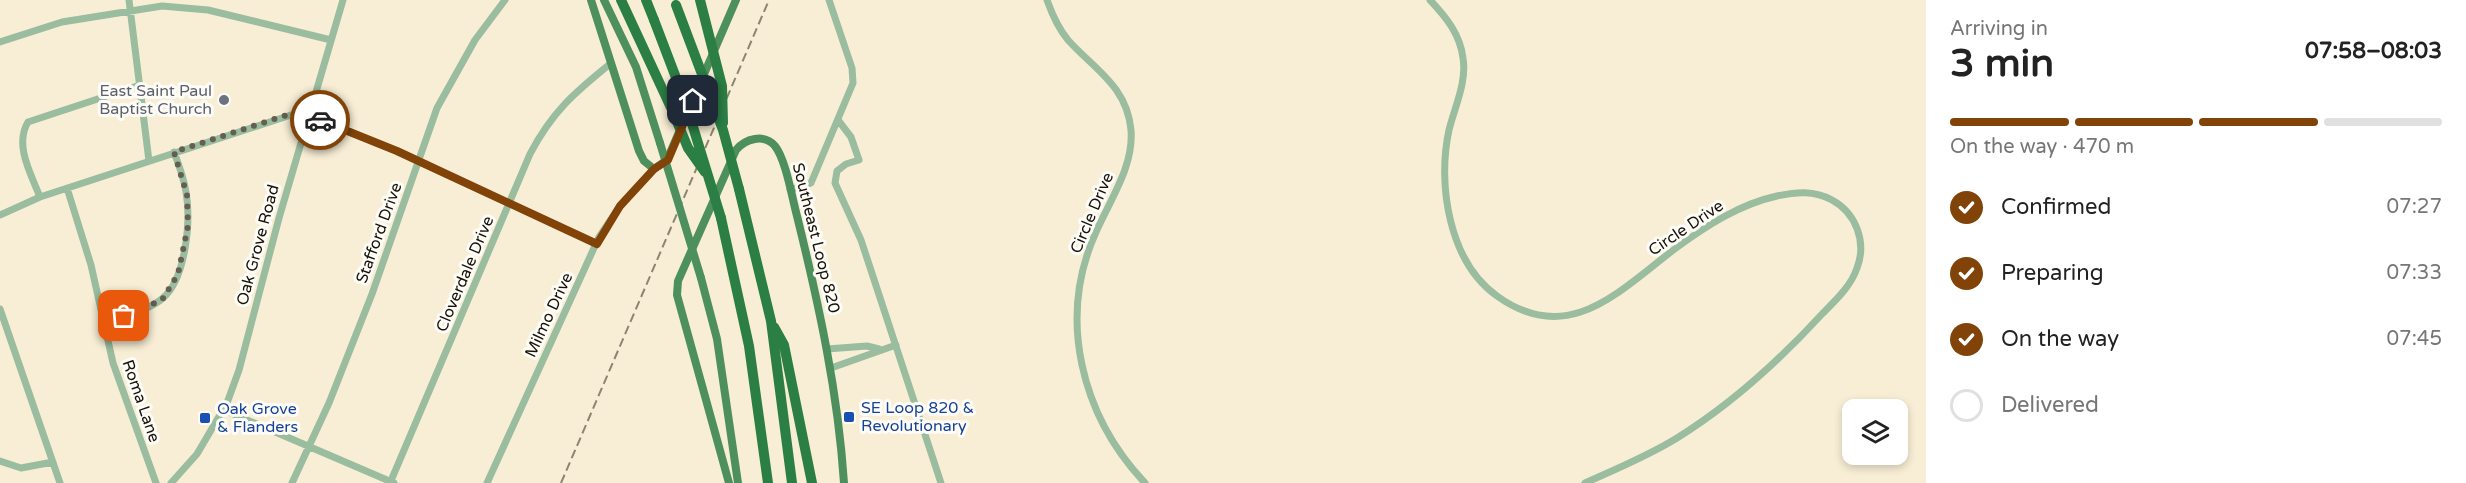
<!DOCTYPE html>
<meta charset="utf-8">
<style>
body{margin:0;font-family:"Varela Round",sans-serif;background:#f2f2f2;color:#222;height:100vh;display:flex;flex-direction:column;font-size:22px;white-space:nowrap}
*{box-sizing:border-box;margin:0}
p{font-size:20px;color:#767676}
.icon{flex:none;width:33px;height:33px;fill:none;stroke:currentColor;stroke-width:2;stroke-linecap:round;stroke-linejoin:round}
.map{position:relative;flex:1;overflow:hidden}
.panel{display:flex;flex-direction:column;background:#fff;width:540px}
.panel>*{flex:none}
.buttons{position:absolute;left:1842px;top:399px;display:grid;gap:12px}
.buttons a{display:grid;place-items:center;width:66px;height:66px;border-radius:12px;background:#fff;box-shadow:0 3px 9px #0003;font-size:30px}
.pin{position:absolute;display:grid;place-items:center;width:51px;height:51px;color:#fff;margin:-26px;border-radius:12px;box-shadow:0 3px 9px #0006}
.courier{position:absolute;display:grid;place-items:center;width:60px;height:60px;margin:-30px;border:4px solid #824308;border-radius:50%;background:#fff;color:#222;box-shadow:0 2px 8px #0007}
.overview em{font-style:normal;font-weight:800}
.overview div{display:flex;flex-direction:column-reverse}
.overview{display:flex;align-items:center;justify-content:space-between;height:102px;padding:0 24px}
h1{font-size:39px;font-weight:800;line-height:45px}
.bar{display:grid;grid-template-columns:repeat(4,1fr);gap:9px 6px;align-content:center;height:72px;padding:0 24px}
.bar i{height:8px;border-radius:4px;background:#e0e0e0}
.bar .selected{background:#824308}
.bar p{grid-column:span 4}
ol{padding:0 24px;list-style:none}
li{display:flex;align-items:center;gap:18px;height:66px}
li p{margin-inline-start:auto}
li .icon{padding:6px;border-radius:50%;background:#824308;color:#fff;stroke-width:4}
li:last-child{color:#767676}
li i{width:33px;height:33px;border:3px solid #e0e0e0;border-radius:50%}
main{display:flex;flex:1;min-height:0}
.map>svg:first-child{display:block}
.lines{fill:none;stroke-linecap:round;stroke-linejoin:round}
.minor{stroke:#9abc9f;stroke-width:7}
.major{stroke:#4d905d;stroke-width:8}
.highway{stroke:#2b7f44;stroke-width:10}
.rail{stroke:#8c8574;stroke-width:2;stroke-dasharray:9 4.5;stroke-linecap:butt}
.major-bridge{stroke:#4d905d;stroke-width:8}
.highway-bridge{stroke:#2b7f44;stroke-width:10}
.done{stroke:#655f51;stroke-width:6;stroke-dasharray:0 10.8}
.route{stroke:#824308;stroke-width:8}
.worship-dot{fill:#6b7280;stroke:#fefcf7;stroke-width:2}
.transit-dot{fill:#1a4fb4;stroke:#fefcf7;stroke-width:2}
.labels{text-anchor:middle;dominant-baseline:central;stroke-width:6;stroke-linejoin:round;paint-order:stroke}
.worship-label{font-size:16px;fill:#5b616d;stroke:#fefcf7;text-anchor:end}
.street-label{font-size:16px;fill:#16120a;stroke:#fefcf7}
.transit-label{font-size:16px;fill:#164399;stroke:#fefcf7;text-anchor:start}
</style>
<main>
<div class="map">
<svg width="1926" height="483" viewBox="0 0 1926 483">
<rect width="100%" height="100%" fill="#f8eed5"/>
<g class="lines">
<!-- minor -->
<path class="minor" d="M129 0 149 161
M1047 0C1052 14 1058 28 1068 40 1094 69 1127 86 1131 130 1134 166 1110 200 1096 232 1057 318 1081 415 1145 483
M1430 0C1446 17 1460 34 1463 58 1467 82 1455 106 1449 130 1437 184 1449 262 1497 296 1569 348 1620 290 1676 248 1706 226 1740 204 1777 196 1796 192 1814 190 1832 200 1856 213 1867 242 1857 268 1851 286 1836 300 1823 313 1779 361 1732 404 1677 438 1648 456 1616 469 1585 483
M0 42 62 22 162 6 208 10 331 40
M838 120 851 137 859 160 846 164 837 171 835 183 861 240 941 483
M67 188 91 265 113 363 156 483
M790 190 811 183 853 83 852 68 829 0
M40 197C31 174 14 145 28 122L140 85
M0 215 40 197 294 114 331 124 397 151 597 244
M0 309 60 483
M103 323C122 316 148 311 163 298 186 278 191 221 186 192 184 179 179 165 174 152
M827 349 867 346 879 349
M831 368 896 345
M224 410 394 483
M0 461 21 468 53 462
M171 483 197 454 227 403 239 370 279 218 343 0
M292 483 329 403 372 294 437 108 475 40 505 0
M390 483 530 154C552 112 574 93 610 64
M487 483 599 237 620 206 654 169"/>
<!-- major -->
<path class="major" d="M591 0 639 151 644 161 654 169 667 160 736 0
M604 0 636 67 660 143
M701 278 717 339 738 483
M729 483 677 295 678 281 736 150C745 139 764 133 775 146 786 160 792 198 797 216 819 305 838 392 844 483"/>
<!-- highway -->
<path class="highway" d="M621 0 673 112
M646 0 654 20
M739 189 771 321 792 483
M721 218 749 346 768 483
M774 327 784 345 812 483"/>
<!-- rail -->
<path class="rail" d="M561 483 769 0"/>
<!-- major-bridge -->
<path class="major-bridge" d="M660 143 701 278"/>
<!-- highway-bridge -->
<path class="highway-bridge" d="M700 0 722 86 723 123
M676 5 723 130 739 189
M654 20 686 104 721 218
M673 112 688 148 705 172"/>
</g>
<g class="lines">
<!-- done -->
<path class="done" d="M124 316 162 300 178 274 188 226 187 195 174 152 287 115H303L320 120"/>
<!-- route -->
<path class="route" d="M320 120 397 151 597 244 620 206 654 169 668 160 693 101"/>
</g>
<!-- markers -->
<circle class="worship-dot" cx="224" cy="100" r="6"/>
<g class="transit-dot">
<rect x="843" y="411" width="12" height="12" rx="3"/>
<rect x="199" y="412" width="12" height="12" rx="3"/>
</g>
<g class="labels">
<!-- worship labels -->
<g class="worship-label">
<text x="212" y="91">East Saint Paul<tspan x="212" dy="18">Baptist Church</tspan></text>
</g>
<!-- street labels -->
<g class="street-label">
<text transform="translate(1092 213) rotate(-67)">Circle Drive</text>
<text transform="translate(1686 228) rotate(-34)">Circle Drive</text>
<text transform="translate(379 233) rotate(-70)">Stafford Drive</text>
<text transform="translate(816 238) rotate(76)">Southeast Loop 820</text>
<text transform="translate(258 245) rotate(-75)">Oak Grove Road</text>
<text transform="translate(465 274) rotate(-67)">Cloverdale Drive</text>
<text transform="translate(549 315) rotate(-65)">Milmo Drive</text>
<text transform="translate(141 401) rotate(71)">Roma Lane</text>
</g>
<!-- transit labels -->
<g class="transit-label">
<text x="861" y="408">SE Loop 820 &amp;<tspan x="861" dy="18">Revolutionary</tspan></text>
<text x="217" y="409">Oak Grove<tspan x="217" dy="18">&amp; Flanders</tspan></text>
</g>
</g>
</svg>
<div class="buttons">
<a><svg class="icon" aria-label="layers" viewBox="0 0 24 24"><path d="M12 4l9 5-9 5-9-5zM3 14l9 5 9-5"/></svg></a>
</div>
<div class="pin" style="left:124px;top:316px;background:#ea580c"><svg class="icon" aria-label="bag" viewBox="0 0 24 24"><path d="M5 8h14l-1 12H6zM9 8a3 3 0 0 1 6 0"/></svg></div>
<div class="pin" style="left:693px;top:101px;background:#1f2937"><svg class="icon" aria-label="home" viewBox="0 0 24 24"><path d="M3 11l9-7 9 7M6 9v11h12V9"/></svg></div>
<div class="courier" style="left:320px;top:120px"><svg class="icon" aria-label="car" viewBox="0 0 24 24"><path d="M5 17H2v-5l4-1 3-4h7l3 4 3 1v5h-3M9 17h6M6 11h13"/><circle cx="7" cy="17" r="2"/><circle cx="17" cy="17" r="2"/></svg></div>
</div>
<section class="panel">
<div class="overview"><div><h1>3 min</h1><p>Arriving in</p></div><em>07:58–08:03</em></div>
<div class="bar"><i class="selected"></i><i class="selected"></i><i class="selected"></i><i></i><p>On the way · 470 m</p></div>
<ol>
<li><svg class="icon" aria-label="check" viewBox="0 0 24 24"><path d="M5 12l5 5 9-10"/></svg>Confirmed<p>07:27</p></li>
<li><svg class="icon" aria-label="check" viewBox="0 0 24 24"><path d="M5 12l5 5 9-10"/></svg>Preparing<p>07:33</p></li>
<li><svg class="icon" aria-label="check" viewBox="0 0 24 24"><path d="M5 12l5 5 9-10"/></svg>On the way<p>07:45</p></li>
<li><i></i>Delivered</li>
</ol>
</section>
</main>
